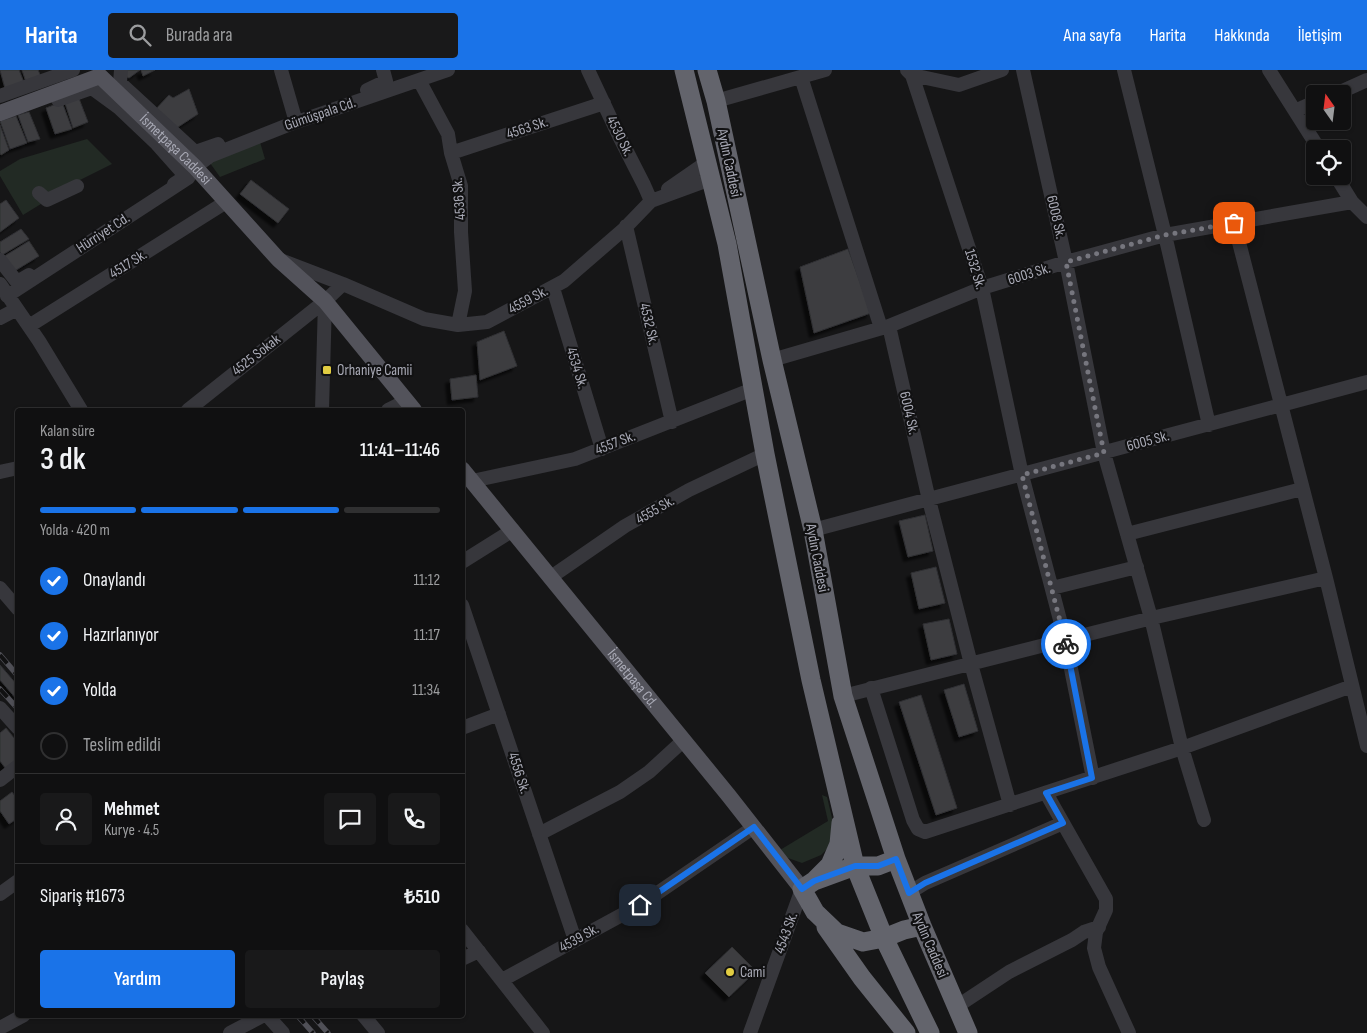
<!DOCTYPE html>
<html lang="tr">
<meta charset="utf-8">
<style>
body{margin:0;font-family:"Sofia Sans Condensed",sans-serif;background:#19191a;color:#f1f3f6;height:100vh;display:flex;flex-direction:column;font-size:19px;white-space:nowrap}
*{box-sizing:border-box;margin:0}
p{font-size:16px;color:#9c9d9f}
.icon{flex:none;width:28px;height:28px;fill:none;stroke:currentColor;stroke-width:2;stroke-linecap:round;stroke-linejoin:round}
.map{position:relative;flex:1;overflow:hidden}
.sheet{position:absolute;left:15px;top:338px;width:450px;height:610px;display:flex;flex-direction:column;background:#101011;border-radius:5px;box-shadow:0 1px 4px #0004,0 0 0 1px #303031}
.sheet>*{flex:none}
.needle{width:32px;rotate:346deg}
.buttons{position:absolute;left:1306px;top:15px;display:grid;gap:10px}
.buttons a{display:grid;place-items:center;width:45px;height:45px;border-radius:5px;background:#101011;box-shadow:0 1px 4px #0004,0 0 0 1px #303031;font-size:25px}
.pin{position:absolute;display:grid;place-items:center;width:42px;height:42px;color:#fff;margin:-21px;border-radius:10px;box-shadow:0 2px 8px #0006}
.courier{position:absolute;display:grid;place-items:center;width:50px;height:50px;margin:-25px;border:4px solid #1a73e8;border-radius:50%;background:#fff;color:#222;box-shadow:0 1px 6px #0007}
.head em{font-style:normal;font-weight:600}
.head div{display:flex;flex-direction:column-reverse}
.head{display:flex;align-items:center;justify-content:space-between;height:85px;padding:0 25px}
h1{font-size:32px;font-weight:600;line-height:38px}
.bar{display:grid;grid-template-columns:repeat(4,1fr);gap:8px 5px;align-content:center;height:60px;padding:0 25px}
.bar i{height:6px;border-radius:4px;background:#303031}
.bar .active{background:#1a73e8}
.bar p{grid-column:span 4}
.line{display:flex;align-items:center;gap:12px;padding:0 25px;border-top:1px solid #303031}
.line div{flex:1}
.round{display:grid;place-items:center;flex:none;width:52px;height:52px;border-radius:5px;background:#19191a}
ol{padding:0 25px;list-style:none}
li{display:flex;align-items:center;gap:15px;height:55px}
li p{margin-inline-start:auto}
li .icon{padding:5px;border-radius:50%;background:#1a73e8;color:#fff;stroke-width:4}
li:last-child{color:#9c9d9f}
li i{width:28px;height:28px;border:2px solid #303031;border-radius:50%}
.action{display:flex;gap:10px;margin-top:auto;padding:10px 25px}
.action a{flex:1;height:58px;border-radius:5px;background:#1a73e8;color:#fff;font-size:20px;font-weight:600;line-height:58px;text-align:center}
.action a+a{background:#19191a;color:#f1f3f6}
header{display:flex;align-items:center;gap:30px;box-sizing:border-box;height:70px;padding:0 25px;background:#1a73e8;color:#fff}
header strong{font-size:24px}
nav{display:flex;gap:28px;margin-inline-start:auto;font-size:18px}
.search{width:350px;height:45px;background:#19191a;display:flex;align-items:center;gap:12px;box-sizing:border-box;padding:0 18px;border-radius:5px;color:#9c9d9f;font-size:19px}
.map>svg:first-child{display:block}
.green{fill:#222a24}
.building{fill:#3d3e41;stroke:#303033;filter:url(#shadow)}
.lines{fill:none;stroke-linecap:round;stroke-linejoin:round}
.minor{stroke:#37373c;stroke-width:14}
.major{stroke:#53535b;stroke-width:16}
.highway{stroke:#63646c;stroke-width:19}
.rail-casing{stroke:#505057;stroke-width:5.5}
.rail{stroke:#111112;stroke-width:4;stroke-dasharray:11;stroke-linecap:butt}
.done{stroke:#76767e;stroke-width:5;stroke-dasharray:0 9}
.route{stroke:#1a73e8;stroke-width:6}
.poi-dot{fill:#e2cd42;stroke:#111112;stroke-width:2}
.labels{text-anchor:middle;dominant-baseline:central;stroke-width:4.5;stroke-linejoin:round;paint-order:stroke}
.street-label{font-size:15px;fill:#a9aab6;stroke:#111112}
.poi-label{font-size:15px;fill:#a9aab6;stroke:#111112;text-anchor:start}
</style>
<header>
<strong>Harita</strong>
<div class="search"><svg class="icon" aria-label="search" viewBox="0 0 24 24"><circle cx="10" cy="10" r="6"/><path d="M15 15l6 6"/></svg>Burada ara</div>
<nav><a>Ana sayfa</a><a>Harita</a><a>Hakkında</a><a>İletişim</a></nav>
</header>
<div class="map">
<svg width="1367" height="963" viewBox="0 0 1367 963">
<defs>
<filter id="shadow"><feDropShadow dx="-4.5" dy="4.5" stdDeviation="1" flood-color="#0009"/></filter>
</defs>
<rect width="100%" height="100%" fill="#161617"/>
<!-- green -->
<path class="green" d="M87 69 112 94 80 110 23 145 0 106V101L20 89Z
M260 72 265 89 220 107 210 93Z
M822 725 827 727 833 752 831 775 821 785 802 793 788 788 780 780 828 751Z"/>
<!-- building -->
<path class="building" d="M0 0H19L25 15 6 22Z
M22 0H38L42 9 27 15Z
M124 0H140L129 8 124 5Z
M141 0H155L143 6Z
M189 19 198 44 175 59 154 41 169 25 173 28Z
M78 26 88 52 73 58 64 30Z
M62 32 72 59 55 64 46 38Z
M29 42 40 69 28 72 18 45Z
M16 46 27 73 10 79 0 51Z
M0 55 9 80 1 85 0 83Z
M251 110 289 139 278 153 240 124Z
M6 130 19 148 0 162V134Z
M21 159 29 169 2 185 0 182V172Z
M29 171 39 186 13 202 3 187Z
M848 179 871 243 814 263 800 197Z
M504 261 517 296 480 310 477 272Z
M476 305 478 327 452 330 450 309Z
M925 445 933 481 908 487 899 451Z
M936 497 945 533 919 539 911 503Z
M949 549 957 584 931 590 923 554Z
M0 595 18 616V631L0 610Z
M964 614 978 661 959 667 944 620Z
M921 625 957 738 936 745 899 632Z
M6 658 18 673V690L6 699 0 691V663Z
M12 722 18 730V748L9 754 0 741V731Z
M732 877 756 901 729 927 705 903Z"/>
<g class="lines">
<!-- minor -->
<path class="minor" d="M121 0 120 13 195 82 218 74
M281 0 296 52
M588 0 619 66 644 115 651 131
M907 0 912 5 982 218 1022 405 1065 569 1093 708
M1023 0 1066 192 1104 383 1151 548 1182 678 1204 750
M1124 0 1165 165 1209 355
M1269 0 1319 79
M912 5 959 15 1002 0
M801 7 881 258
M419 10 448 64 451 83 461 116V162L465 221 458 255
M367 20 386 11 383 0
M1336 24 1367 10
M0 26 73 0
M58 30 92 18 118 37 157 74 181 101 183 108 174 114
M716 31 825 0
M1295 41 1315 32
M451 83 604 33
M1336 106 1352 132 1367 147
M668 119 707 92
M39 123 47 130 77 116
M1234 153 1326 508 1367 676
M626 156 672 352
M0 190 17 212 29 205
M283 191 343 214 424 249 458 255 487 252 564 211 624 159 651 131 711 109
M0 214 39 271 81 340
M553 218 602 379
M7 226 188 108 195 97 210 86 288 55 448 0
M0 248 17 239
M29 256 226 132
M889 256 929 430 971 594 1010 735
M772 290 889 256 982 218 1066 192 1165 165 1352 132
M188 340 325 231 343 214
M322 340 325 231
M388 340 406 331
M0 402 18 398
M472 411 575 389 753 319
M813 460 1367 312
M1127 464 1302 419
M462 492 513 460
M551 507 625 456 689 420 765 384
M0 518 18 539
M1052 518 1137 497
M462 535 575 870
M871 618 913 750 918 759 925 762 1182 678 1352 616
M843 626 1156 547 1326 508
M0 638 18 658
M462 658 499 644
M0 710 18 696
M1046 723 1106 829V840L1096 862 1094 878 1099 897 1129 963
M539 764 620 722 649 702 684 670
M909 823 925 813 1063 753
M0 824 18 811
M462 860 543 963
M462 889 479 881
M502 910 640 835 754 757
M956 937 1009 902 1072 870 1084 862 1099 857
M267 945 283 963
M363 945 378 963
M0 958 24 945
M230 963 264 945
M750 963 802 819"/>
<!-- major -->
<g class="major">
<path id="s1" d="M0 43 100 6 195 97 278 189 325 231 414 340"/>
<path id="s2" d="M462 399 729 726 802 819"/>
</g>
<!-- highway -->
<path class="highway" d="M684 0 727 174 765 384 811 610 855 796 884 868 930 963
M707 0 716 31 772 290 813 460 843 626 896 789 922 856 968 963
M896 789 878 796H855L814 811 802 819 815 842 837 863 863 872 884 868 904 860 922 856
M815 810 830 795 839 774 841 753
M826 857 862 908 906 963"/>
<defs>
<path id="rail" d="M0 585 18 606
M0 619 18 639
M297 945 313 963
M312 945 328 963"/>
</defs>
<!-- rail casing -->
<use href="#rail" class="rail-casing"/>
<!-- rail -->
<use href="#rail" class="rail"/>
</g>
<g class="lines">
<!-- done -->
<path class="done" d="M1066 574 1022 405 1104 383 1066 192 1165 165 1234 153"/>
<!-- route -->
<path class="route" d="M640 835 754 757 802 819 814 811 855 796H878L896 789 909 823 925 813 1063 753 1046 723 1092 708 1066 574"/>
</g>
<!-- markers -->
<g class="poi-dot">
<rect x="322" y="295" width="10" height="10" rx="2.5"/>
<circle cx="730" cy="902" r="5"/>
</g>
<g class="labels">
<!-- street labels -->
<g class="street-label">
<text transform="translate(320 44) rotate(-19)">Gümüşpala Cd.</text>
<text transform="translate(527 58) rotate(-18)">4563 Sk.</text>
<text transform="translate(620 66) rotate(64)">4530 Sk.</text>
<text stroke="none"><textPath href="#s1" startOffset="212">İsmetpaşa Caddesi</textPath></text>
<text transform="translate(729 93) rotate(78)">Aydın Caddesi</text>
<text transform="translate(459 129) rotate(-95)">4536 Sk.</text>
<text transform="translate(1056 147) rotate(77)">6008 Sk.</text>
<text transform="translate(103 163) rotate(-33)">Hürriyet Cd.</text>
<text transform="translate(128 194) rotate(-32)">4517 Sk.</text>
<text transform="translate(975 199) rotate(73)">1532 Sk.</text>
<text transform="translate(1029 204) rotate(-17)">6003 Sk.</text>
<text transform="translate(528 230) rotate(-28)">4559 Sk.</text>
<text transform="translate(649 254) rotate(77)">4532 Sk.</text>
<text transform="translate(256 285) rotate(-38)">4525 Sokak</text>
<text transform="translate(577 298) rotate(73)">4534 Sk.</text>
<text transform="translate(909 343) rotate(77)">6004 Sk.</text>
<text transform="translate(1148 371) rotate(-15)">6005 Sk.</text>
<text transform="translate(615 373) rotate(-21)">4557 Sk.</text>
<text transform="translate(655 440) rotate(-30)">4555 Sk.</text>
<text transform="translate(817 488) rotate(79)">Aydın Caddesi</text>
<text stroke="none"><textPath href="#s2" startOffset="270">İsmetpaşa Cd.</textPath></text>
<text transform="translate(519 703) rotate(72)">4556 Sk.</text>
<text transform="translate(786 863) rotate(-70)">4543 Sk.</text>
<text transform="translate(579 868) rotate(-29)">4539 Sk.</text>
<text transform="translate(930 875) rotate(67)">Aydın Caddesi</text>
</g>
<!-- poi labels -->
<g class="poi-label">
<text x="337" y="300">Orhaniye Camii</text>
<text x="740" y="902">Cami</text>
</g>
</g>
</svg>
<div class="buttons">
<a><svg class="needle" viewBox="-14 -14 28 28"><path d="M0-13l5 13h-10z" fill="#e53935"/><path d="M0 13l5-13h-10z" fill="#9c9d9f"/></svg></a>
<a><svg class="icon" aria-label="locate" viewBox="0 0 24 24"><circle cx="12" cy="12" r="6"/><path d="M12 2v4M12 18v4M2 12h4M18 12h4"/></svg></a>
</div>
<div class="pin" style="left:1234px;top:153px;background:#ea580c"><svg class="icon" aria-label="bag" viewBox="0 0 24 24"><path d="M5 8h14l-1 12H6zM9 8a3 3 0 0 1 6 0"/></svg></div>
<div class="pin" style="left:640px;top:835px;background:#1f2937"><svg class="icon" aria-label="home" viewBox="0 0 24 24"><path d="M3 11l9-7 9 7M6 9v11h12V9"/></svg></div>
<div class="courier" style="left:1066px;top:574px"><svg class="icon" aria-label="bike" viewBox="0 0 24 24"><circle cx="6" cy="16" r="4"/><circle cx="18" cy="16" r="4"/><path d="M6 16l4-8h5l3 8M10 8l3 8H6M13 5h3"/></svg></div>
<section class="sheet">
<div class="head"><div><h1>3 dk</h1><p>Kalan süre</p></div><em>11:41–11:46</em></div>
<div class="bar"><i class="active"></i><i class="active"></i><i class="active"></i><i></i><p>Yolda · 420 m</p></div>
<ol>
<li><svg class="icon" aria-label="check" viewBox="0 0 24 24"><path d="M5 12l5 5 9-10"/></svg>Onaylandı<p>11:12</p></li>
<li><svg class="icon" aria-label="check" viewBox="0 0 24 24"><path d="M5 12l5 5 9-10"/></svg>Hazırlanıyor<p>11:17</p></li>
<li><svg class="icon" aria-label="check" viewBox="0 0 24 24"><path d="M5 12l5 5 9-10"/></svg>Yolda<p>11:34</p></li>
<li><i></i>Teslim edildi</li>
</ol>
<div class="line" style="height:90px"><a class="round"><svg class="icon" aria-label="person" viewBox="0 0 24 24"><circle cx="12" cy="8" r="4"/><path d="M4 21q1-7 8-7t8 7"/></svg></a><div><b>Mehmet</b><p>Kurye · 4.5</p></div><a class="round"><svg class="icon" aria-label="chat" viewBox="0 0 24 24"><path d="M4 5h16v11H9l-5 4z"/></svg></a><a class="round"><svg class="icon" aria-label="phone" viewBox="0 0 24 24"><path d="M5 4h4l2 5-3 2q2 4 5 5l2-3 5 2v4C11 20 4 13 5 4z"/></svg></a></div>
<div class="line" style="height:65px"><div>Sipariş #1673</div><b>₺510</b></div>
<div class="action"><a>Yardım</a><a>Paylaş</a></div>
</section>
</div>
